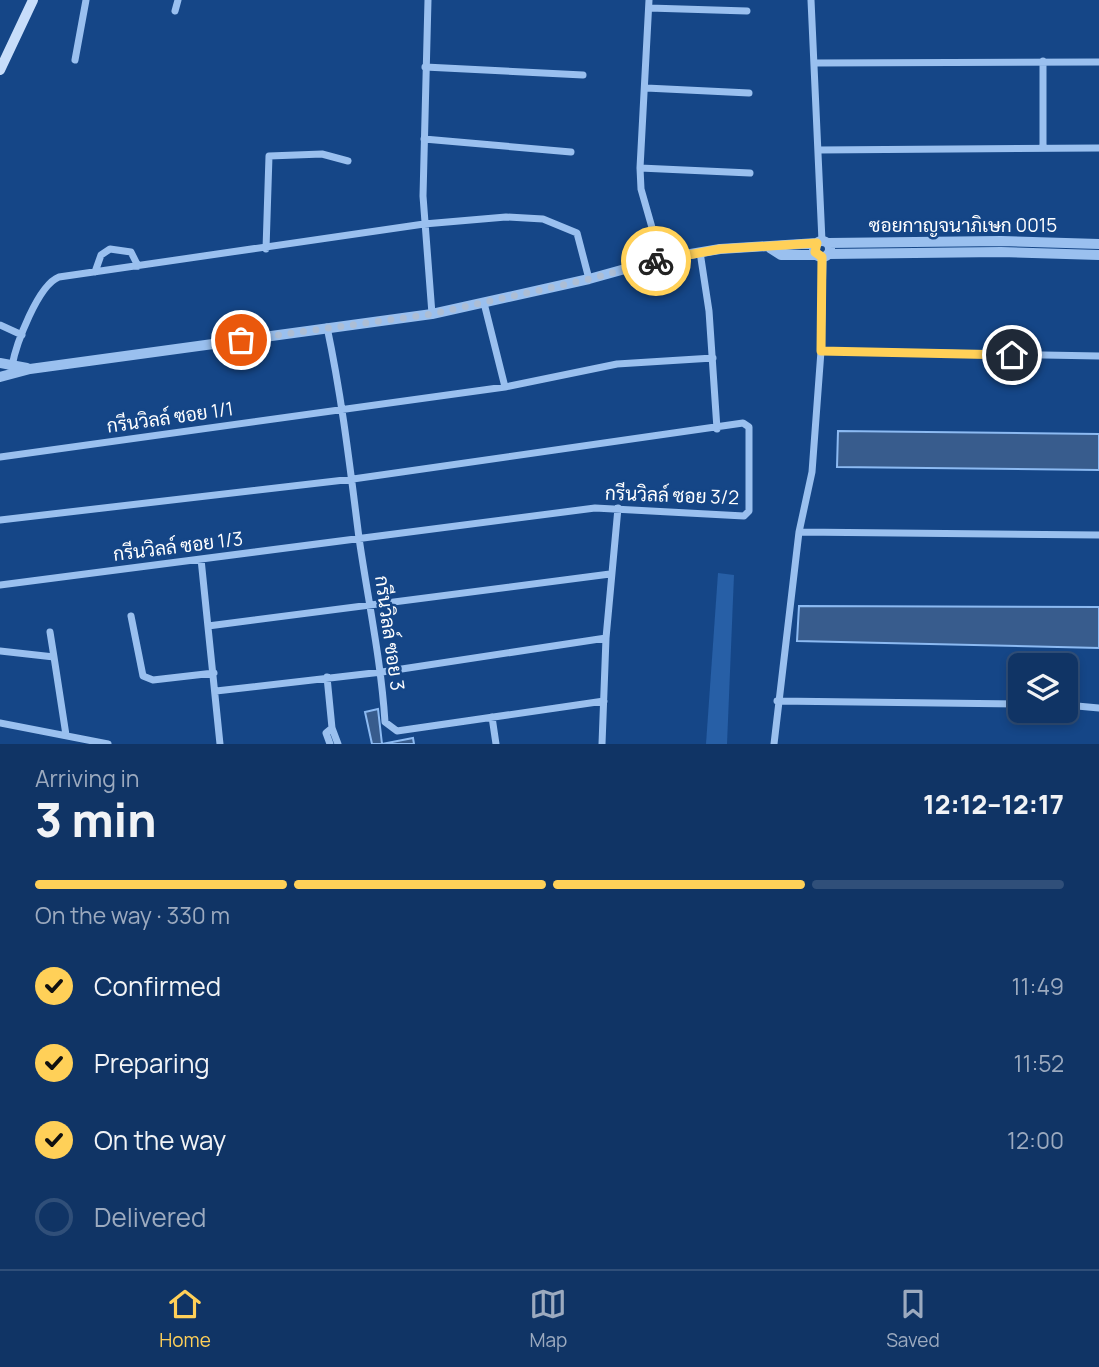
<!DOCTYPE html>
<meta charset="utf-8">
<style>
body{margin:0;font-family:Manrope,Sarabun,sans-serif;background:#1e3f6e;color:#f1f3f6;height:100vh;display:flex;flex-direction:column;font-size:26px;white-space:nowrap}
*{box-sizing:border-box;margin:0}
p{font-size:23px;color:#9caabf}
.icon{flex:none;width:38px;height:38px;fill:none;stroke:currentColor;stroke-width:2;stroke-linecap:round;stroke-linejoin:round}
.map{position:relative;height:744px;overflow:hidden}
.sheet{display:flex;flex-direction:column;background:#103465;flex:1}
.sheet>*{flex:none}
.buttons{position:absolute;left:1008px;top:653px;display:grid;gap:14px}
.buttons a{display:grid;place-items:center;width:70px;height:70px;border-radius:10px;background:#103465;box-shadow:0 4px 10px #0003,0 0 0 2px #304f79;font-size:35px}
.pin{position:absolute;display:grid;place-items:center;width:60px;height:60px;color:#fff;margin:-30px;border:4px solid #fff;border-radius:50%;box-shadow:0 2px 7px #0007}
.courier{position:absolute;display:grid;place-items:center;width:70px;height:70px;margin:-35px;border:5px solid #ffd058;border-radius:50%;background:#fff;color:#222;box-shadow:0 2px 9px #0007}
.head em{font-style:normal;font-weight:800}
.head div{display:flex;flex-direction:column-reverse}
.head{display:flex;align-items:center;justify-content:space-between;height:119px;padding:0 35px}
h1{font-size:46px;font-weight:800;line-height:52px}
.bar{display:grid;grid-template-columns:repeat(4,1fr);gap:10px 7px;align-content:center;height:84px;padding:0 35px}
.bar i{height:9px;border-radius:5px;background:#304f79}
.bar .on{background:#ffd058}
.bar p{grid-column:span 4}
ol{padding:0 35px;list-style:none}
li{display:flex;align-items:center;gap:21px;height:77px}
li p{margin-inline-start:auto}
li .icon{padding:7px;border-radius:50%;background:#ffd058;color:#111;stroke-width:4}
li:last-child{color:#9caabf}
li i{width:38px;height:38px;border:4px solid #304f79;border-radius:50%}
.menu{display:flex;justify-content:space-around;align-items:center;height:98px;border-top:2px solid #304f79;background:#103465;font-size:19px;color:#9caabf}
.menu a{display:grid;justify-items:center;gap:4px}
.menu .on{color:#ffd058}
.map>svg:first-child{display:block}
.green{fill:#275fa6}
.water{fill:#385c8d;stroke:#8cbaf2;stroke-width:2}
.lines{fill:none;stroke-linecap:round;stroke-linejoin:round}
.minor{stroke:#9ac0ef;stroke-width:7}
.tertiary{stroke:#9ac0ef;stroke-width:10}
.secondary{stroke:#c7ddfa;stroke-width:10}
.done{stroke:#adbed5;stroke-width:7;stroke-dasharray:0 12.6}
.route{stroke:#ffd058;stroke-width:9}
.labels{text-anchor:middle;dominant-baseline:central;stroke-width:5;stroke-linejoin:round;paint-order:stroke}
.street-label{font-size:19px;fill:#fff;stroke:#154687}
</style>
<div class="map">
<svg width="1099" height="744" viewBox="0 0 1099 744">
<rect width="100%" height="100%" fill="#154687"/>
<!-- green -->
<path class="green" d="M718 573 734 575 727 744H706Z"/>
<!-- water -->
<path class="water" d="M838 431 1099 434V470L837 467Z
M799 606 1099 607V648L797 641Z
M378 709 382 744 413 738 414 744H372L365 712Z"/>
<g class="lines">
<!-- minor -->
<path class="minor" d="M428 0 423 196 432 314
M649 0 640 168 641 189 661 259
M811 0 822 241
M649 8 747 11
M175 11 178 0
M75 60 86 0
M1043 61V148
M816 63 1099 62
M425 67 583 75
M646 88 749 93
M424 139 571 152
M819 150 1099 148
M640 168 750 173
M266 249 269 156 322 154 348 161
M700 252 709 311 717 429
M95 272 101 255 110 249 131 252 138 266
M484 303 505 387
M0 325 22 335
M327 327C342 398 350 467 359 538 368 600 381 660 385 722L397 731 604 701
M821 351 1099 356
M12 366C16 344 38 285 59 277L424 224 506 217 543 219 577 233 589 279
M0 457 505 387 617 364 713 358
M0 520 353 479 743 423 749 427V511L744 516 595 508 0 585
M799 532 1099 535
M201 559 220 744
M131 616 143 676 153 680 214 673
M208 626 610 574
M50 632 54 657
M0 651 54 657 66 735
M327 677 332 728 338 744
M216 691 382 672 606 638
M777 701 1020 704
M1066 705 1099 708
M492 717 496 744
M0 723 108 744
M330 744 326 733 332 728
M602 744 606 638 618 508
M774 744 799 532 812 472 821 351 823 257"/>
<!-- tertiary -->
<path class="tertiary" d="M814 249a8 8 0 1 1 16 0a8 8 0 1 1-16 0Z
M828 243 1001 241 1099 244
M770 248 781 255H817
M828 254 1001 252 1099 255
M0 363 27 368
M0 377 30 369 432 314 589 279 661 259 720 249 817 243"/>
<!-- secondary -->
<path class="secondary" d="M0 70 33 0"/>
</g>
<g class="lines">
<!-- done -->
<path class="done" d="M241 340 432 314 589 279 656 261"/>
<!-- route -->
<path class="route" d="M656 261 720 249 817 243 815 252 822 257 821 351 1012 355"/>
</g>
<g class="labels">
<!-- street labels -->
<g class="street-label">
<text x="963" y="225">ซอยกาญจนาภิเษก 0015</text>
<text transform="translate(170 417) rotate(-8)">กรีนวิลล์ ซอย 1/1</text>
<text transform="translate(672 495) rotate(2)">กรีนวิลล์ ซอย 3/2</text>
<text transform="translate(178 546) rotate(-7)">กรีนวิลล์ ซอย 1/3</text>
<text transform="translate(390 633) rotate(82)">กรีนวิลล์ ซอย 3</text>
</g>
</g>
</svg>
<div class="buttons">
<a><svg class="icon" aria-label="layers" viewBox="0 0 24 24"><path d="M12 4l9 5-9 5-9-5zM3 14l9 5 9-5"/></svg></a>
</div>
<div class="pin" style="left:241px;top:340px;background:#ea580c"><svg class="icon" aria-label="bag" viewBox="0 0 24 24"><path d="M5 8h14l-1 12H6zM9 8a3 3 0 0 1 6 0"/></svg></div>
<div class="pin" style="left:1012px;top:355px;background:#1f2937"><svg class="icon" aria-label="home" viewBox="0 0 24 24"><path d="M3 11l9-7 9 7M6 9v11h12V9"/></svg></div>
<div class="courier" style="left:656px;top:261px"><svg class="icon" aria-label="bike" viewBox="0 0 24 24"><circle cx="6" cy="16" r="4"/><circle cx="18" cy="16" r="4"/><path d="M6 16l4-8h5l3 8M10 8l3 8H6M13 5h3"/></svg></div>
</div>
<section class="sheet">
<div class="head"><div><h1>3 min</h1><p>Arriving in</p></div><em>12:12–12:17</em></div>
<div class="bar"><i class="on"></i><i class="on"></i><i class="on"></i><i></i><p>On the way · 330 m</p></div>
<ol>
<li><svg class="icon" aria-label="check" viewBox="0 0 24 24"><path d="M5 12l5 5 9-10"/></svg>Confirmed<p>11:49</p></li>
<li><svg class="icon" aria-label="check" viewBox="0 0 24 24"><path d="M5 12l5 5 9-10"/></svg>Preparing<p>11:52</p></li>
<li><svg class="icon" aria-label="check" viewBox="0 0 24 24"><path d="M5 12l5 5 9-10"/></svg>On the way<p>12:00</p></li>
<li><i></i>Delivered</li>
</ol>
</section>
<nav class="menu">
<a class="on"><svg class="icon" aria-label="home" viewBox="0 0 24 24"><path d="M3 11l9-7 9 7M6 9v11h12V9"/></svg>Home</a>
<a><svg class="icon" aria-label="map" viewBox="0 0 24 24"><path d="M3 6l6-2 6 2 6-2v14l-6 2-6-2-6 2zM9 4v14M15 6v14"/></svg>Map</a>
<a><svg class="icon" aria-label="saved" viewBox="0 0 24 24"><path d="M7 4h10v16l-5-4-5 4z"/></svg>Saved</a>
</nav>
